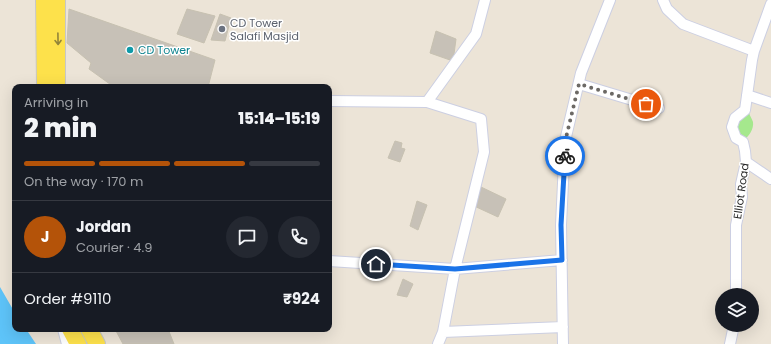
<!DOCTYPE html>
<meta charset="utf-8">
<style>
body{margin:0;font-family:Poppins,sans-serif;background:#242831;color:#f1f3f6;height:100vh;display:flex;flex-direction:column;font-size:15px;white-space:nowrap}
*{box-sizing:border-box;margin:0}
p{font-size:13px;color:#9ea1a6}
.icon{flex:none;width:22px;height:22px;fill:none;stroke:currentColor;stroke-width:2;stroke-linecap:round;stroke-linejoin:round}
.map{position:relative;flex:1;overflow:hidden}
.details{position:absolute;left:12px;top:84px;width:320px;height:248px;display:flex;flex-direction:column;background:#171b24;border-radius:8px;box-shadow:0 4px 16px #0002}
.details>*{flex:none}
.buttons{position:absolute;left:715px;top:288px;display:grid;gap:8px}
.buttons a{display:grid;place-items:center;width:44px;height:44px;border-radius:50%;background:#171b24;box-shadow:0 4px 16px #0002;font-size:20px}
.pin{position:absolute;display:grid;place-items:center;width:34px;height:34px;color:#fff;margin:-17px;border:2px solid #fff;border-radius:50%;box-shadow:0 1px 4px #0007}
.courier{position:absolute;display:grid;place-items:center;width:40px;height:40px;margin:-20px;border:3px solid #1a73e8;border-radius:50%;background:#fff;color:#222;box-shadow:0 1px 5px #0007}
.overview em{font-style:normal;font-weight:800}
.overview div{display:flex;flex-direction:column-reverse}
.overview{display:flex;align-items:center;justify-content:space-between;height:68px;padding:0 12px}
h1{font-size:26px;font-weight:800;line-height:30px}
.bar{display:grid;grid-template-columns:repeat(4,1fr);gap:6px 4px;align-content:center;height:48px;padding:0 12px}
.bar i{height:5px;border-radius:3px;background:#363941}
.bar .active{background:#b45309}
.bar p{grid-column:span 4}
.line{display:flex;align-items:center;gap:10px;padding:0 12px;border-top:1px solid #363941}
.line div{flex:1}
.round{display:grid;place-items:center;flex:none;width:42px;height:42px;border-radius:21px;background:#242831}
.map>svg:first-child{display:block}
.green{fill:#a5e88d}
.water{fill:#5ec4f9}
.building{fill:#c7c1b7;stroke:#c7c1b1}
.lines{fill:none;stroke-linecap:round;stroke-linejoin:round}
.street-casing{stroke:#cccfe2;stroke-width:12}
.primary-casing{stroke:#c7c7c7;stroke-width:18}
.street{stroke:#fff;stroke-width:10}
.primary{stroke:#fde14b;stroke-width:16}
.oneway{stroke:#928439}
.done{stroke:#6c6965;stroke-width:4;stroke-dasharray:0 7.2}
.route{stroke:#1a73e8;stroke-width:5}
.worship-dot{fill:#6b7280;stroke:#fff;stroke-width:1.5}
.culture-dot{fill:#0f9aa8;stroke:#fff;stroke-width:1.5}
.labels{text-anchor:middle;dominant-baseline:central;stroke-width:3;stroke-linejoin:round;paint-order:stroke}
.worship-label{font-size:11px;fill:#5b616d;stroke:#fff;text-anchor:start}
.culture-label{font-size:11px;fill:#0d838f;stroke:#fff;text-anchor:start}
.street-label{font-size:11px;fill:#272727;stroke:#fff}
</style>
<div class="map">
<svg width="771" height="344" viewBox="0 0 771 344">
<rect width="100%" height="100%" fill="#ece4d7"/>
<!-- green -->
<path class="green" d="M749 113C750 116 752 119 753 122 754 129 749 136 744 140 737 134 735 128 737 119Z"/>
<!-- water -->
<path class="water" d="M0 287 15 313V329H26L36 344H0Z"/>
<!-- building -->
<path class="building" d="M69 9 215 60 208 87H114L89 69 91 63 67 43Z
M187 9 215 16 204 43 177 34Z
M220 14 231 18 225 41 211 40Z
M436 31 456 39 454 54 450 60 430 53Z
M395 141 402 143 401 148 405 149 400 162 388 158Z
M481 187 506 199 498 217 472 205Z
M417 201 427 205 418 230 410 226Z
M403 279 413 284 407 297 397 295Z
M115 329H168L174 344H123Z"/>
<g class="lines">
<defs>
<path id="street" d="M663 0 667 9 683 24 754 51
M579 84 659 108
M747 95 771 103
M329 101 427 102
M746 162 771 179
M329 261 455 269 562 260
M736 295V225L742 197 741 184 746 162 745 151 743 142 736 138 732 127 735 118 745 110 752 60 754 51 771 4
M63 329 67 344
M443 332 563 327
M438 344 443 332 455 269 484 152 481 119 427 102 476 34 485 0
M563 344 561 225 565 141 581 73 610 0
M730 344 734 325"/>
<path id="primary" d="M44 0 45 87
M57 0V87
M70 329 78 344
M89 329 97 344"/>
</defs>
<!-- street casing -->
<use href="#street" class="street-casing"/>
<!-- primary casing -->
<use href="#primary" class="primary-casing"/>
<!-- street -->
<use href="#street" class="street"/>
<!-- primary -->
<use href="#primary" class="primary"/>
</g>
<!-- one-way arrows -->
<defs><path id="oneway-shaft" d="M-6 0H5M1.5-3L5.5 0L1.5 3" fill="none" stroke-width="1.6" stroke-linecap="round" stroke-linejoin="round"/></defs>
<use class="oneway" href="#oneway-shaft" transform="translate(58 39) rotate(89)"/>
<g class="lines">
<!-- done -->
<path class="done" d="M565 156V142L579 84 646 104"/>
<!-- route -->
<path class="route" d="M376 264 455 269 562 260 561 225 565 156"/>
</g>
<!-- markers -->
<circle class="worship-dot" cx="222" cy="29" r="4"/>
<circle class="culture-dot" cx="130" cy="50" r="4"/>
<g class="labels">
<!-- worship labels -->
<g class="worship-label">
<text x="230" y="23">CD Tower<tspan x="230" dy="13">Salafi Masjid</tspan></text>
</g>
<!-- culture labels -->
<g class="culture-label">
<text x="138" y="50">CD Tower</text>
</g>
<!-- street labels -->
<g class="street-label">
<text transform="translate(741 191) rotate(-82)">Elliot Road</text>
</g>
</g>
</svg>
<div class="buttons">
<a><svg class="icon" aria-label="layers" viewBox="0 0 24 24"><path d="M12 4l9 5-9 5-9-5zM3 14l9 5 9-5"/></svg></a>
</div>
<div class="pin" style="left:646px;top:104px;background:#ea580c"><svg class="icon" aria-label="bag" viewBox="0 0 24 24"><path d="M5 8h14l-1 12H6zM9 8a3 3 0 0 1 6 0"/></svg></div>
<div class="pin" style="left:376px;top:264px;background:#1f2937"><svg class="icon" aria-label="home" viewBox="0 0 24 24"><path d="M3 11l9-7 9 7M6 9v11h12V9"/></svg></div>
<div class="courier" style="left:565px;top:156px"><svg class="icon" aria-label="bike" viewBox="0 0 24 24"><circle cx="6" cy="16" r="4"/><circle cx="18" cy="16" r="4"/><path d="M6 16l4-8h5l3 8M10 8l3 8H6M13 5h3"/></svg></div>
<section class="details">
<div class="overview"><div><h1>2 min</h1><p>Arriving in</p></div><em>15:14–15:19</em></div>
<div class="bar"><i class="active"></i><i class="active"></i><i class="active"></i><i></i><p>On the way · 170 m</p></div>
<div class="line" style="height:72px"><b class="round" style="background:#b45309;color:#fff">J</b><div><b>Jordan</b><p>Courier · 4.9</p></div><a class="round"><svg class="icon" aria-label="chat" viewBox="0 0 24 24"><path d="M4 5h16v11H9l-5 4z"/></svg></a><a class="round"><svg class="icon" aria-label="phone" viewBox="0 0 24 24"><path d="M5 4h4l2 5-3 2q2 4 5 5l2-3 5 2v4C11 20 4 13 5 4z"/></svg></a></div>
<div class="line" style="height:52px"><div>Order #9110</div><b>₹924</b></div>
</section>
</div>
